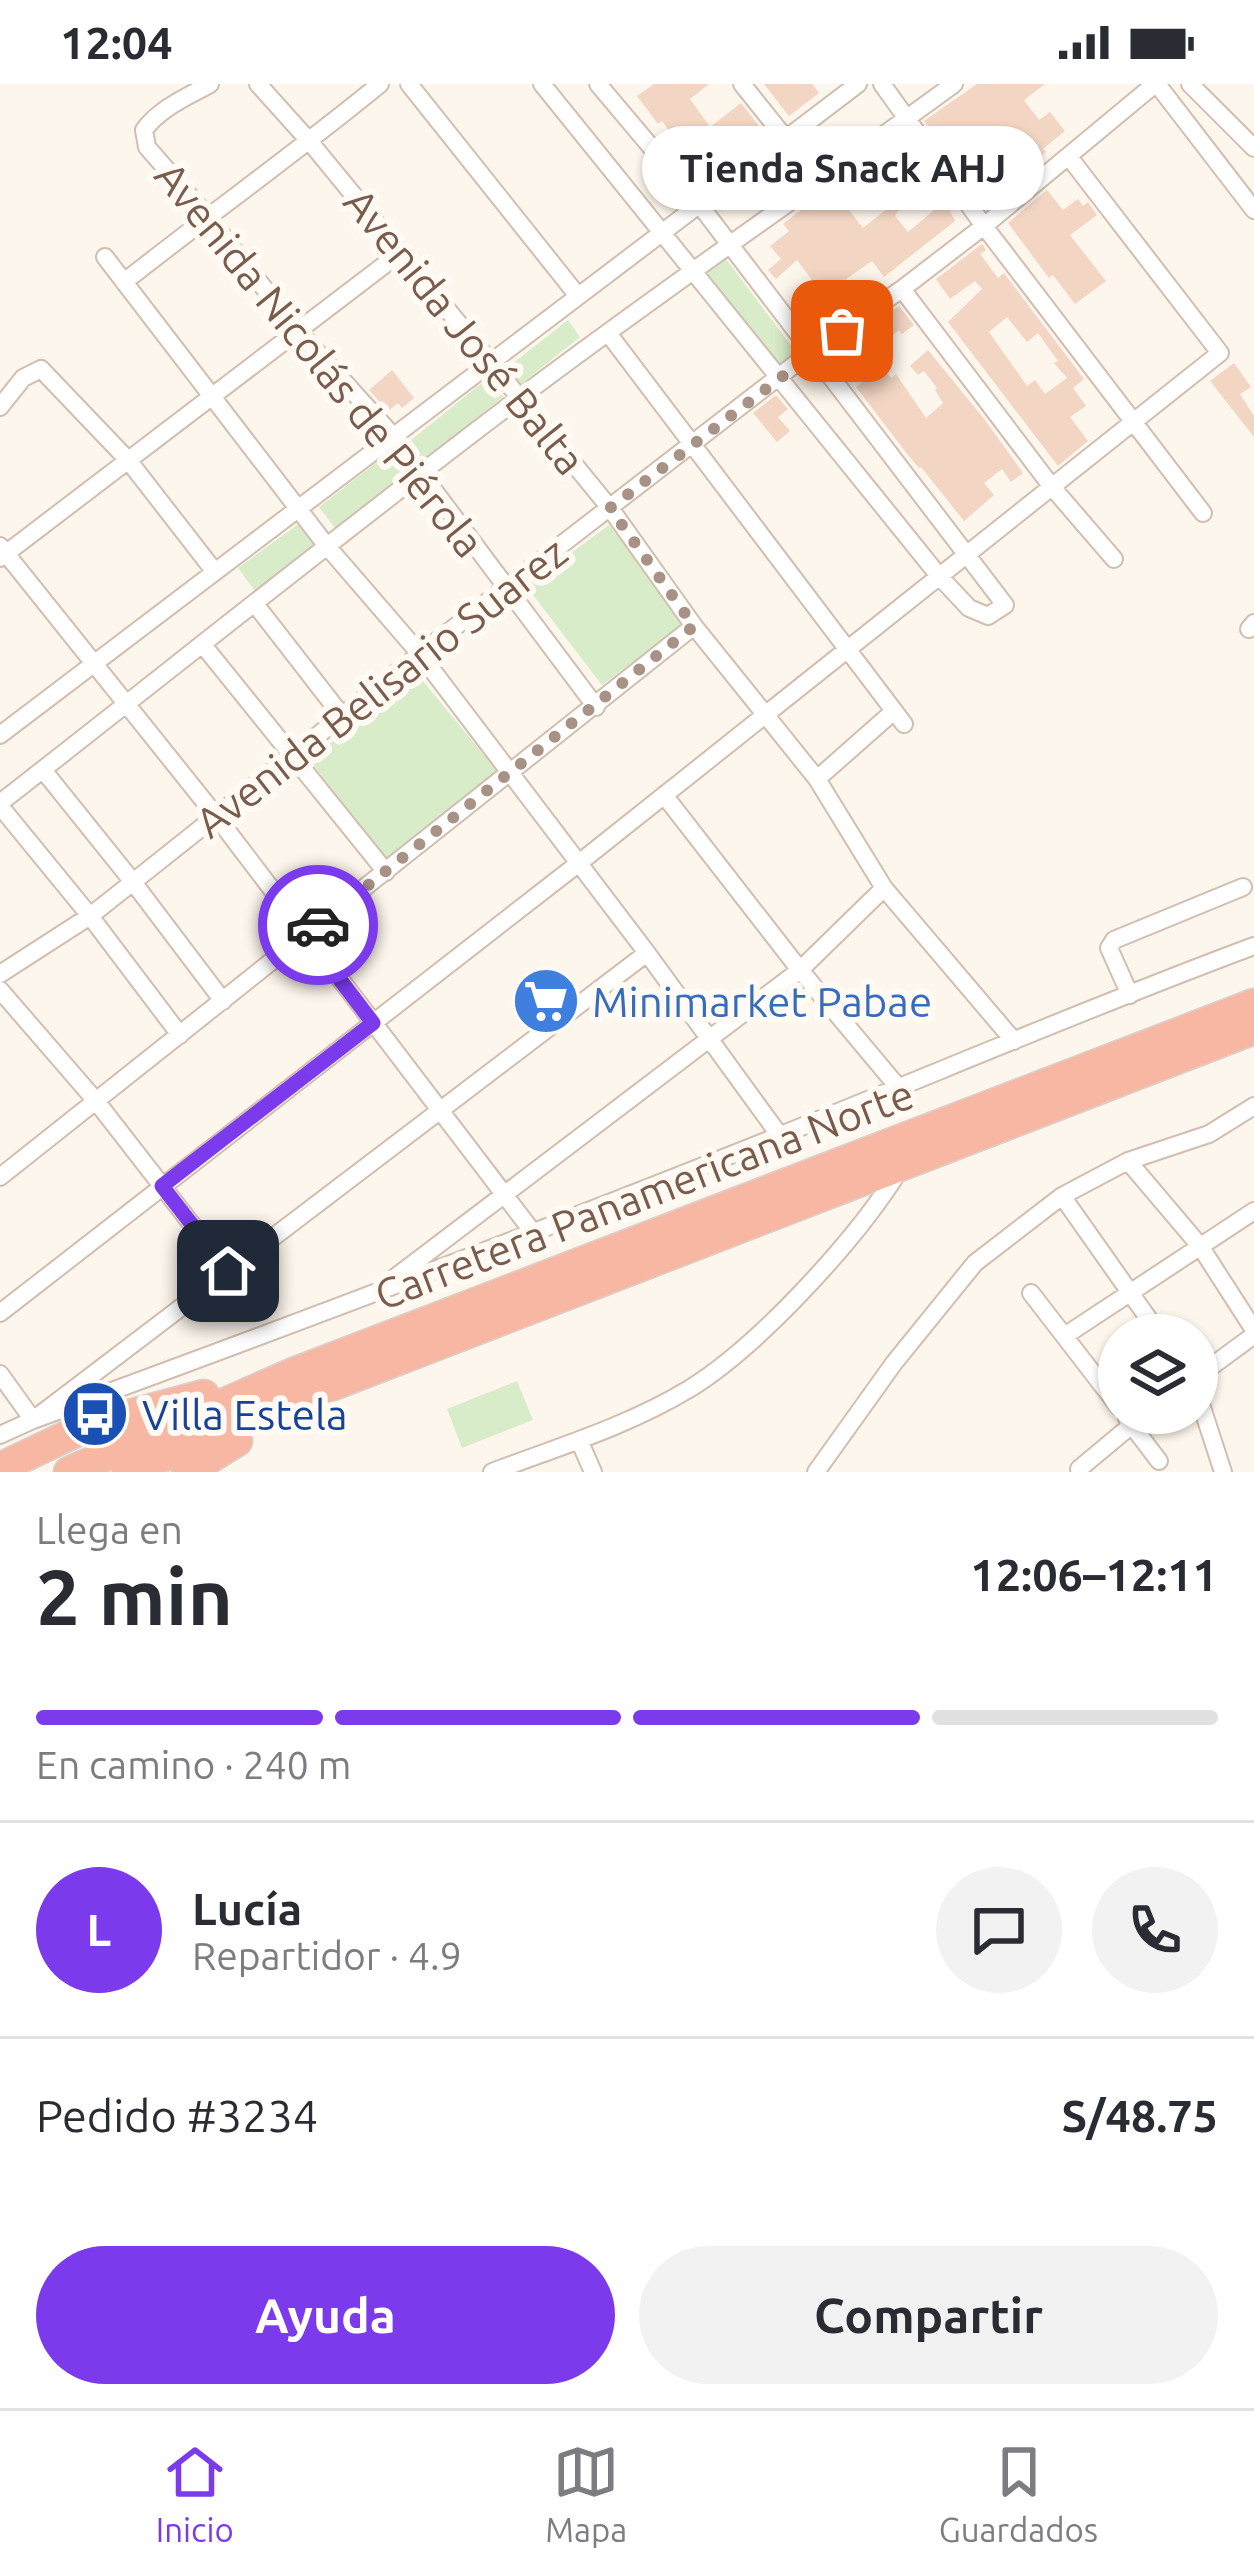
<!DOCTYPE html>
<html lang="es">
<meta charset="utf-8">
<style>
body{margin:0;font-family:Ubuntu,sans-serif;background:#f2f2f3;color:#2b2b33;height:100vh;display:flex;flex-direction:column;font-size:45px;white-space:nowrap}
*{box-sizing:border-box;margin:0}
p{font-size:39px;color:#7c7c81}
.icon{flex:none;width:66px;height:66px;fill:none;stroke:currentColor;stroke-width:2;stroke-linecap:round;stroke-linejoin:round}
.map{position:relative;height:1388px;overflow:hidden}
.panel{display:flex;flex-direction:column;background:#fff;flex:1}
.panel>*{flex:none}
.controls{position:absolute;left:1098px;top:1230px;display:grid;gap:24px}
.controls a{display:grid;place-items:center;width:120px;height:120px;border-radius:50%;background:#fff;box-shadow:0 3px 9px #0004;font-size:60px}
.pin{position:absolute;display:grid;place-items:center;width:102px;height:102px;color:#fff;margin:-51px;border-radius:24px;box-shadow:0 6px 18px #0006}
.courier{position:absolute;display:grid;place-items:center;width:120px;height:120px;margin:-60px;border:9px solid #7c3aed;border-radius:50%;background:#fff;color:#222;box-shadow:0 3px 15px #0007}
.bubble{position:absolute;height:84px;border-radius:42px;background:#fff;box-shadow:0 3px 9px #0004;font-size:39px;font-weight:600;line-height:84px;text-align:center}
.overview em{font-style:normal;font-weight:600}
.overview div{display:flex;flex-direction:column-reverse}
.overview{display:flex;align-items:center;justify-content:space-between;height:204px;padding:0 36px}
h1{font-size:78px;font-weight:600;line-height:90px}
.bar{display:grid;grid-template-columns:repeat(4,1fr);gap:18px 12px;align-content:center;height:144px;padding:0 36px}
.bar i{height:15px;border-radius:9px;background:#e1e1e2}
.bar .current{background:#7c3aed}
.bar p{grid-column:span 4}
.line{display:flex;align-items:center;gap:30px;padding:0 36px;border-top:3px solid #e1e1e2}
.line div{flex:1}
.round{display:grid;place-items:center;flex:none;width:126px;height:126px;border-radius:63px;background:#f2f2f3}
.button{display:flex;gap:24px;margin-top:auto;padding:24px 36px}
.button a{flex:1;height:138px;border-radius:72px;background:#7c3aed;color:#fff;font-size:48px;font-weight:600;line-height:138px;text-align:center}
.button a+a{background:#f2f2f3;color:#2b2b33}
.status{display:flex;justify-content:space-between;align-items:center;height:84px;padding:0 60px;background:#fff;direction:ltr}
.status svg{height:33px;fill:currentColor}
.tabs{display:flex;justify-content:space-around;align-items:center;height:168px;border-top:3px solid #e1e1e2;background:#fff;font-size:33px;color:#7c7c81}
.tabs a{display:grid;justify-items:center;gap:6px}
.tabs .current{color:#7c3aed}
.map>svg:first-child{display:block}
.green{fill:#d8ecc9}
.building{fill:#f3d5c3;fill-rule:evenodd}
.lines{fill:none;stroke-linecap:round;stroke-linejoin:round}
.street-casing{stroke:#d1beb0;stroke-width:20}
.highway-casing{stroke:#dad1cd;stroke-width:33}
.street{stroke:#fff;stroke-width:16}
.highway{stroke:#f7b7a3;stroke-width:30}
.done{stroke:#a89285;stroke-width:12;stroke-dasharray:0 21.6}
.route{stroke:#7c3aed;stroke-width:15}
.labels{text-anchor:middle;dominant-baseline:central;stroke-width:12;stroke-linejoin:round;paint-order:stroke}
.street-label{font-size:42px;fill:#7a5c4d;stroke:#fffaf3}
.shop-label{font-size:42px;fill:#366cbe;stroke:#fffaf3;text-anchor:start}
.transit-label{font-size:42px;fill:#164399;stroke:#fffaf3;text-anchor:start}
</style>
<div class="status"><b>12:04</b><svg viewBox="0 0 49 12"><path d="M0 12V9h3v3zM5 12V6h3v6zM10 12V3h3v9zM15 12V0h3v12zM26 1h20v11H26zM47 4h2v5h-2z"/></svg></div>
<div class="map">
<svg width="1254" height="1388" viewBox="0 0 1254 1388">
<rect width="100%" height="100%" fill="#fdf6ec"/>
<!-- green -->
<path class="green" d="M723 171 796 268 777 283 703 186Z
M568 236 580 253 521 300 508 283Z
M488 294 503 313 419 380 405 361Z
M394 365 410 386 335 444 319 423Z
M304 436 321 459 255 507 238 484Z
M609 441 686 539 602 601 526 502Z
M418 591 498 688 388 776 309 676Z
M517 1297 533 1336 462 1364 447 1325Z"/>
<!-- building -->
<path class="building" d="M654 0H709L690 15 710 43 741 19 767 52 720 89 714 81 701 92 662 37 658 40 637 12Z
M764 0H812L819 9 789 32Z
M977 0H1045L1024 16 1039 36 1050 28 1065 47 1043 65 1046 68 987 115 971 97 995 77 976 53 951 73 924 37Z
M904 52 914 66 890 84 903 101 893 109 874 84 852 102 846 94Z
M847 99 857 109 845 121 863 144 907 109 908 110 895 132 908 148 945 117 955 137 884 193 872 177 846 195 861 213 814 250 798 227 820 207 797 176 776 195 768 186 781 175 770 162 789 147 783 140 797 129 820 112 825 117Z
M1047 106 1063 126 1078 115 1083 122 1088 118 1097 131 1070 151 1106 197 1075 220 1053 191 1049 194 1008 139Z
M982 160 986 166 980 170 998 194 1004 189 1084 295 1073 304 1086 322 1070 333 1088 357 1058 382 948 238 982 205 975 197 950 215 936 195ZM1007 233 1027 258 1038 249 1058 277 1054 279 1067 294 1045 310 1035 296 1027 302 989 248Z
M899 222 914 241 902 250 899 246 885 257 877 246 849 265 854 272 842 281 832 269Z
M928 266 985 336 1023 389 1011 398 1002 385 984 399 994 411 964 437 921 383 919 384 908 371 856 303 882 283 891 294 896 290 926 334 943 319 935 306 937 304 924 287 918 291 910 282Z
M1234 279 1251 303 1240 310 1254 332V353L1210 297Z
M392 286 414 314 402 324 398 319 388 327 369 306Z
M776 311 788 325 778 333 790 347 777 358 753 329Z"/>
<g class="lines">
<defs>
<path id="street" d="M210 0C187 13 160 24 144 46L147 63 207 132 298 247 394 353 596 623
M258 0 310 58 610 424 694 542 817 695 884 804 1014 957
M409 0 578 212
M542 0 939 492 969 524 988 532 1005 521 699 120 598 0
M742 0 786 55
M882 0 984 142 1203 429
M1157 0 1254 126
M1190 0 1254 64
M105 173 326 461 420 570 647 869 780 1052
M124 198C209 131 297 68 380 0
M902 205 1052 403 1114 475
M608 249 904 640
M0 323 23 294 41 285 128 376 215 488
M0 462 216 732 532 1147
M0 474 400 169
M255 520 342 632
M1249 545 1254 539
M203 561 386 788
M0 651 858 0
M43 686 133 798 223 917
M817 695 894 627
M664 711 800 886 898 1003
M0 719C173 584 343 447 518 315 661 207 809 106 954 0
M0 722 90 832 180 951
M0 890 90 832 133 798 420 570 812 267 902 205 984 142 1155 0
M0 906 96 1017 228 1187
M1130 911 1109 864 1114 856 1243 803
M1128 1077 1200 1162 1254 1246
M0 1093 694 542
M1062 1112 1160 1251
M393 1195 800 886 884 804
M1031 1209 1119 1323
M0 1229 579 779 1220 269 1069 73
M1066 1251 1254 1127
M0 1290 33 1336 647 869
M1197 1293 1254 1251
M1197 1308 1223 1388
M1127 1335 1159 1377
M0 1351 33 1336C284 1244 534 1150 781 1051 939 988 1095 921 1254 862
M579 1356 593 1388
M1079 1385 1146 1329
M492 1388C558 1363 628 1342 689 1305 759 1262 857 1155 900 1085
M816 1388 894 1279 975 1179 1062 1112 1128 1077 1209 1050 1254 1022"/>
<path id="highway" d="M0 1384 88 1342 204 1311
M69 1388 291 1290 1254 920
M127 1388 307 1311 1254 945
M187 1388 237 1357"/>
</defs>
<!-- street casing -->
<use href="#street" class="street-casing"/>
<!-- highway casing -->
<use href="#highway" class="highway-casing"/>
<!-- street -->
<use href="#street" class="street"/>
<!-- highway -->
<use href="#highway" class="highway"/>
</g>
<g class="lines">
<!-- done -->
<path class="done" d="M318 841 694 542 610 424 842 247"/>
<!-- route -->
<path class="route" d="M228 1187 162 1102 373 939 306 851 318 841"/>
</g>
<!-- icons -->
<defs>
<symbol id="supermarket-disc" viewBox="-11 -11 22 22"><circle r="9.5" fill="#3f7fe0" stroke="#fffaf3"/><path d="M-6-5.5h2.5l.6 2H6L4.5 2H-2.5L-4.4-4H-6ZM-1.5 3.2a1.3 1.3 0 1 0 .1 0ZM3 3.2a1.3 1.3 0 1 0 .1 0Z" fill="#fff"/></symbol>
<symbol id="bus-disc" viewBox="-11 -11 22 22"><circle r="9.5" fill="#1a4fb4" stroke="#fffaf3"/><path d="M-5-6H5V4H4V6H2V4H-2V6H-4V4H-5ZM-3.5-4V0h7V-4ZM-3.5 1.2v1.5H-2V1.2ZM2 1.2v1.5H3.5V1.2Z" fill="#fff"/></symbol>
</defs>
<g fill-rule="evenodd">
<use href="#supermarket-disc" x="508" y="879" width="76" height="76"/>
<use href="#bus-disc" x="57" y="1292" width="76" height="76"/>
</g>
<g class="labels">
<!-- street labels -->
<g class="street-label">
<text transform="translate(465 247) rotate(51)">Avenida José Balta</text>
<text transform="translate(320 275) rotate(51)">Avenida Nicolás de Piérola</text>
<text transform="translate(381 603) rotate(-38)">Avenida Belisario Suarez</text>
<text transform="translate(644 1110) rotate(-21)">Carretera Panamericana Norte</text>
</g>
<!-- shop labels -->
<g class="shop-label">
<text x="592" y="917">Minimarket Pabae</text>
</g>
<!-- transit labels -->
<g class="transit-label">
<text x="142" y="1330">Villa Estela</text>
</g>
</g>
</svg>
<div class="controls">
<a><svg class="icon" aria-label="layers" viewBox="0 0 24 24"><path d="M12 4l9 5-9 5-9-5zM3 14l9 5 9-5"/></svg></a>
</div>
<div class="pin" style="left:842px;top:247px;background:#ea580c"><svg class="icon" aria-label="bag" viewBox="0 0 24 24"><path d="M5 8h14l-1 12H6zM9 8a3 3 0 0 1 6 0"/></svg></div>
<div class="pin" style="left:228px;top:1187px;background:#1f2937"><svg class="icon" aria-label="home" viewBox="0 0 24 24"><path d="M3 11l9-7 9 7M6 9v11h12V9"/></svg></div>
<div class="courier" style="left:318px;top:841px"><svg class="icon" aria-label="car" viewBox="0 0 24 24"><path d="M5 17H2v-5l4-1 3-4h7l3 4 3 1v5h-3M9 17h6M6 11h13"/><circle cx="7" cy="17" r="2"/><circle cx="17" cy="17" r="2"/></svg></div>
<div class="bubble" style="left:642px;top:42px;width:402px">Tienda Snack AHJ</div>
</div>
<section class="panel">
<div class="overview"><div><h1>2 min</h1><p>Llega en</p></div><em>12:06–12:11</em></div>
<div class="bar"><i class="current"></i><i class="current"></i><i class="current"></i><i></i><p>En camino · 240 m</p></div>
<div class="line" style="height:216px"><b class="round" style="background:#7c3aed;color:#fff">L</b><div><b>Lucía</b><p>Repartidor · 4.9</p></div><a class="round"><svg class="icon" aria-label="chat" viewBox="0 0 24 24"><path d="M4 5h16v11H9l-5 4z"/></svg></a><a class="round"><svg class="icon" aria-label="phone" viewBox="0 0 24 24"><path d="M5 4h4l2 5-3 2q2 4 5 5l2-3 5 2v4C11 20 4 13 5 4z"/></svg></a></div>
<div class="line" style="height:156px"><div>Pedido #3234</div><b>S/48.75</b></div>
<div class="button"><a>Ayuda</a><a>Compartir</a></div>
</section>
<nav class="tabs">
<a class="current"><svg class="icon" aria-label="home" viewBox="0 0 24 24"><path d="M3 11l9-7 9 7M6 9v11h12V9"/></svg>Inicio</a>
<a><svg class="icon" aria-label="map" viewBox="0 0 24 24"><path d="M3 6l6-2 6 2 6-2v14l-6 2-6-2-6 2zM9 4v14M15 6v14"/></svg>Mapa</a>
<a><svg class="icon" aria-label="saved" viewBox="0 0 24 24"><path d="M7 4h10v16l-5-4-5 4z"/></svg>Guardados</a>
</nav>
